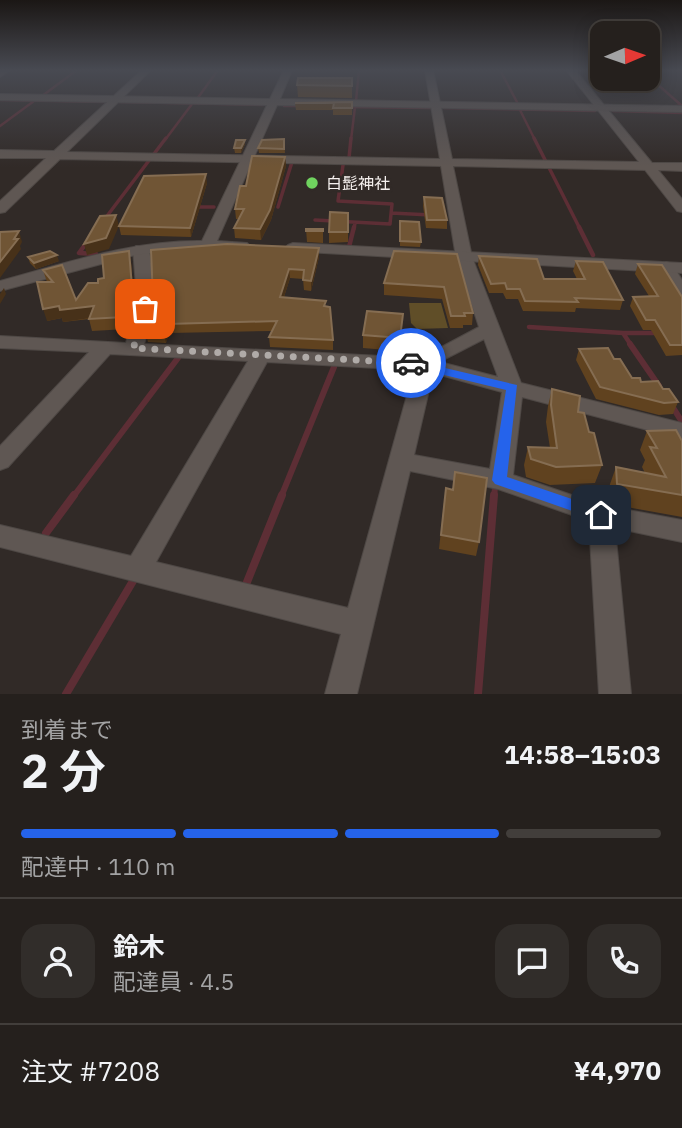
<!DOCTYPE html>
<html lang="ja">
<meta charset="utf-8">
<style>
body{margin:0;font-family:"IBM Plex Sans","Noto Sans JP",sans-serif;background:#312d2a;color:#f1f3f6;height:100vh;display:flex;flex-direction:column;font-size:26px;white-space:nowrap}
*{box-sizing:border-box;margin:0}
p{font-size:23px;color:#a3a3a4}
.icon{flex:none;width:38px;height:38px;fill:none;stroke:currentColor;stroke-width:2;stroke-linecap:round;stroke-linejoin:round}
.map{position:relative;height:694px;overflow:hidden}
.details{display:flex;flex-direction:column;background:#25201d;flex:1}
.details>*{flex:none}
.needle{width:46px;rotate:88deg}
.fabs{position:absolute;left:590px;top:21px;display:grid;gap:14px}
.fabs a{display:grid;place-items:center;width:70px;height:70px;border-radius:14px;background:#25201d;box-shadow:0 4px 18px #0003,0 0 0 2px #423e3b;font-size:35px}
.pin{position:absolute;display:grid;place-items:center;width:60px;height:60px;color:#fff;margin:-30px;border-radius:14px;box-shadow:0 4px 10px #0006}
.courier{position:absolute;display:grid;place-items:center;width:70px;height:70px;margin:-35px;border:5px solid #2563eb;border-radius:50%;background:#fff;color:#222;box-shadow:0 2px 9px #0007}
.overview em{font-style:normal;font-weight:700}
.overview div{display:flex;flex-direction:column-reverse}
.overview{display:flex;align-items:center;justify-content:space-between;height:119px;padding:0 21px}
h1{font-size:46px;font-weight:700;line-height:52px}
.bar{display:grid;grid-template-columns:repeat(4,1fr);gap:10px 7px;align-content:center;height:84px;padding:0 21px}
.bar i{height:9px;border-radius:5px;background:#423e3b}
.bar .on{background:#2563eb}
.bar p{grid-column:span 4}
.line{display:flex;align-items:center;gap:18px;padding:0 21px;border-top:2px solid #423e3b}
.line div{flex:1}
.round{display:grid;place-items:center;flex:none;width:74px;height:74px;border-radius:21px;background:#312d2a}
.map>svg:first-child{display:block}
.green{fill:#604e28}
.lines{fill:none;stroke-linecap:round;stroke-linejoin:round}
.stream-far4{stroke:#5d2e35;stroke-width:2.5}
.stream-far3{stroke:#5d2e35;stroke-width:3.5}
.stream-far2{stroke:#5d2e35;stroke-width:4.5}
.stream-far1{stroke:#5d2e35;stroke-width:6}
.stream{stroke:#5d2e35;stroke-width:8}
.minor-casing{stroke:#4e4845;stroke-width:2}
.tertiary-casing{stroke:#4e4845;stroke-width:2}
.minor{fill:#5f5753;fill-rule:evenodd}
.tertiary{fill:#5f5753;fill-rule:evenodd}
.wall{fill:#60421f}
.shaded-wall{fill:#473119}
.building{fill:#705535;stroke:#856d52;stroke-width:2}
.route{fill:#2563eb}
.done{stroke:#b0aba8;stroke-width:7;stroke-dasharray:0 12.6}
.poi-dot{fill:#70d35f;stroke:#312a27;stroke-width:2.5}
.labels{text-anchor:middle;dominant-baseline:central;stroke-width:5;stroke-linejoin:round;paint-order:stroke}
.far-poi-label{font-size:16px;fill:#f5f0ee;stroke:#312a27;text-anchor:start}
</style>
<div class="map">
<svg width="682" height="694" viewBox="0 0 682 694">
<rect width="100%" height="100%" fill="#312a27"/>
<!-- green -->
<path class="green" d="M409 303H441L448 328 417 329 411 323Z"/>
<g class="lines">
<!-- stream-far4 -->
<path class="stream-far4" d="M359 70 356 101H362
M500 70 518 104
M648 76 681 105 676 106
M42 96 77 70
M197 99 218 70
M0 100 106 102
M119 102 263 105
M284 106H301
M346 107 430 108
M444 108 595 111
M520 110 535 140
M613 111 682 113
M0 126 34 101
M165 140 192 104
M351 140 355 107"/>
<!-- stream-far3 -->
<path class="stream-far3" d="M534 138 580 229
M349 158 351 138
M196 207H214
M278 207 292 162
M391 213 431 215
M104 220 166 138
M315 220 390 224 392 204 338 201 344 158
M354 229 355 223"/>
<!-- stream-far2 -->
<path class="stream-far2" d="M579 227 593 255
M87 242 79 253 96 254
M344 247H349L354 227
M529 327 623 333
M631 345 623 333H658"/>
<!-- stream-far1 -->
<path class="stream-far1" d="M630 344 659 386
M672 406 682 422
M73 497 178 358
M281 497 334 367
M494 497 495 488"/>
<!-- stream -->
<path class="stream" d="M46 533 74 495
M247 582 282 495
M66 694 133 581
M478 694 494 495"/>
<defs>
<path id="minor" d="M0 70H10L0 77Z
M142 70H151L67 152 440 159 425 70H433L452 159 639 162 566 70H575L652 163H682V171L658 170 682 199V212L677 211 645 170 453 166 472 257 521 383 682 423V439L522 397 513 475 601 505 682 520V542L615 528 631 694H599L589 521 498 489 410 471 357 694H325L341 634 0 547V525L131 556 248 361 110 354 8 467 0 470V446L89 352 0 348V336L126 343 137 299 133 249 136 246H146L149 249C154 282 156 312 144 344L421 358 479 327 456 257 441 166 60 159 5 212 0 213V201L46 158H0V150L54 151ZM484 339 498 377 440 362 441 361ZM267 362 414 370 348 608 156 562ZM433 373 502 392 490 469 414 455Z
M666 262 672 264 682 280V300L676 299 658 267Z"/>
<path id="tertiary" d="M284 70H292L280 99 682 106V112L277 105 217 241 247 243 250 246 247 249 172 250 135 255 0 291V281C67 263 132 240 202 241L267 105 0 100V94L270 99Z
M293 243 682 263V273L288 251 285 248 288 245Z"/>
</defs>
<!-- minor casing -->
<use href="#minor" class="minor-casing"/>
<!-- tertiary casing -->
<use href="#tertiary" class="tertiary-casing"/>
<!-- minor -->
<use href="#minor" class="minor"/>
<!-- tertiary -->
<use href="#tertiary" class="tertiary"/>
</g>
<!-- wall -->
<path class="wall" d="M352 78V98L298 97 297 85Z
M352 102V115H333V110H296L295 103Z
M284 139 285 153H259L258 148Z
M245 144 241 153H235L234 148Z
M285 157 286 166 271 220 261 240 235 238 234 228 239 219H236L235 209 246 186Z
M207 183 191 237 121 235 119 226Z
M424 197 447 220V229L426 228 423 206Z
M348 213V242L329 243V232Z
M400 221 421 242 420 247 400 246Z
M306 229H323V243L307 242Z
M319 248V257L311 291 304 290 303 279 290 278 284 297 326 306 333 340V350L270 347 269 337 272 331 169 333 166 343 148 342 145 332Z
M457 254 473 313 472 325H463V328H450L442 299 384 295V283Z
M479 256 544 279H577L573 271 576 261 623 300 620 310 576 308 575 312 523 311 518 299H506L503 293H489L478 265Z
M28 257 59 261 36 269 30 263Z
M131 262 134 299 127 329 92 331 89 319 63 322 62 318 47 321V282L43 270 76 300 104 278Z
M638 264 682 297V355L666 356 651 330H643L630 306 633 297 649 296 635 274Z
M403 314 399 351 363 348V335Z
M579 349 614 359 632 378 663 389 678 402 673 414 659 415 596 399 576 360Z
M552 389 578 412 589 432 602 465 595 483 550 485 526 477 524 465 528 447 550 448 546 422 548 406Z
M647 431 682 441V517L610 504 609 487 616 467 645 473 642 467 645 460 640 450Z
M452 490 479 542 476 556 439 549 444 502Z"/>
<!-- shaded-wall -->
<path class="shaded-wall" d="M245 140V144L241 153V148Z
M285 157 286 166 271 220 261 240 260 229Z
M206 174 207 183 191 237 190 228Z
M116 215 119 226 109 249 87 255 84 244Z
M19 231 22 242 20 246 21 249 0 278V262Z
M319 248V257L311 291V281Z
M129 251 131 262 134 299 127 329 124 317Z
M57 255 59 261 36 269 34 263Z
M289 269 290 278 281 306 280 297Z
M4 288 6 294 0 304V294Z
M59 306H94L97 317 63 322 62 318 47 321 43 309Z
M167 324 169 333 166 343 164 333Z"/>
<!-- building -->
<path class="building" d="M298 78H352V86L297 85Z
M352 102V108H333L334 103H295Z
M284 139V149L258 148 262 140Z
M236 140H245L241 148H234Z
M252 156 285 157 270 210 260 229 234 228 244 209H235L240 186H246Z
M206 174 190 228 119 226 144 176Z
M424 197 442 198 447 220H427Z
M330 212 348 213V232H329Z
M116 215 106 238 84 244 100 216Z
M400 221 419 222 421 242 400 241Z
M306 229H323V231H306Z
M19 231 14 239H18L0 262V232Z
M227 244 319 248 311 281 303 280 304 270 289 269 280 297 326 301 324 306 330 307 333 340 269 337 277 321 167 324 164 333 145 332 153 299 151 250Z
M50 251 57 255 34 263 28 257Z
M129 251 132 287 124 317 89 319 94 306 60 310 59 306 43 309 37 282H53L43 270 62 265 76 300 88 283H98V279L104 278 102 255Z
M394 251 457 254 473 313H464L465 316H451L444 287 384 283Z
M479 256 537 259 544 279H585L576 261 603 262 623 300 575 298 578 302 525 301 520 289H507L505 283 491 284Z
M638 264 662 265 682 297V345H670L655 320H646L633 297 658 296Z
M367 311 403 314 400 338 363 335Z
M608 348 614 359H620L632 378H640L641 382 658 381 663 389H669L678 402 664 403 600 387 579 349Z
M552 389 580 396 578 412 584 413 589 432 594 433 602 465 556 467 531 459 528 447 557 448 551 405Z
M676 430 682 441V495L617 484 616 467 666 477 650 447 657 448 647 431Z
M455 472 487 478 479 542 441 535 446 488 453 490Z"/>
<!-- sky -->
<linearGradient id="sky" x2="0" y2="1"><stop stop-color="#1b1715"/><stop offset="0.42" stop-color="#484a52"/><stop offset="1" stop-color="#484a52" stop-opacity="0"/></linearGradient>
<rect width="682" height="167" fill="url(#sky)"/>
<!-- route -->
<path class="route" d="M411 360 517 385 507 477 607 511 609 515 607 519 601 521 495 484 492 480 506 390 407 366 405 363Z"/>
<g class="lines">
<!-- done -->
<path class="done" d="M145 309 143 324 133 348 411 363"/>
</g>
<!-- markers -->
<circle class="poi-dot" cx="312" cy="183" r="7"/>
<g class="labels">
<!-- far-poi labels -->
<g class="far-poi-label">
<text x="326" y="183">白髭神社</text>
</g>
</g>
</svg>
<div class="fabs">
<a><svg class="needle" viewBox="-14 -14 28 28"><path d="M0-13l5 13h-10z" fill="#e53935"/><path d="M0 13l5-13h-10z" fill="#a3a3a4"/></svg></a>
</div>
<div class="pin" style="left:145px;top:309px;background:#ea580c"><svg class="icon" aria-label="bag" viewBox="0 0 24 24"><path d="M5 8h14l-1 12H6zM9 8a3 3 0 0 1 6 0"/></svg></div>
<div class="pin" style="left:601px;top:515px;background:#1f2937"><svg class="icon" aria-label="home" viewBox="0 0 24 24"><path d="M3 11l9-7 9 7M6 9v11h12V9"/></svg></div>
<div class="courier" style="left:411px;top:363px"><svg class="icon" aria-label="car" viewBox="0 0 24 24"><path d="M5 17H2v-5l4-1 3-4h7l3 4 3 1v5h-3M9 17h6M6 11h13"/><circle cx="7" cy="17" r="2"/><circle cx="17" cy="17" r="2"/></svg></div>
</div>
<section class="details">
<div class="overview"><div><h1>2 分</h1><p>到着まで</p></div><em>14:58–15:03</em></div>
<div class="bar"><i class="on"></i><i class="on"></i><i class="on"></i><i></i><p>配達中 · 110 m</p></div>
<div class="line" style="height:126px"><a class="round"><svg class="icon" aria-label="person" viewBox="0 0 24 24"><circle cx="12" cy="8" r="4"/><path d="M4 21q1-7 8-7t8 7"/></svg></a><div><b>鈴木</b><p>配達員 · 4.5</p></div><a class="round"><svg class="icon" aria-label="chat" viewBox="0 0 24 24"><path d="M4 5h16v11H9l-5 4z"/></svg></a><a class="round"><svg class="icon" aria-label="phone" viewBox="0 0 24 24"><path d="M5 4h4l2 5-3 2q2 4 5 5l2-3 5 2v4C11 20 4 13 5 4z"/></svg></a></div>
<div class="line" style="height:91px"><div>注文 #7208</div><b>¥4,970</b></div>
</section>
